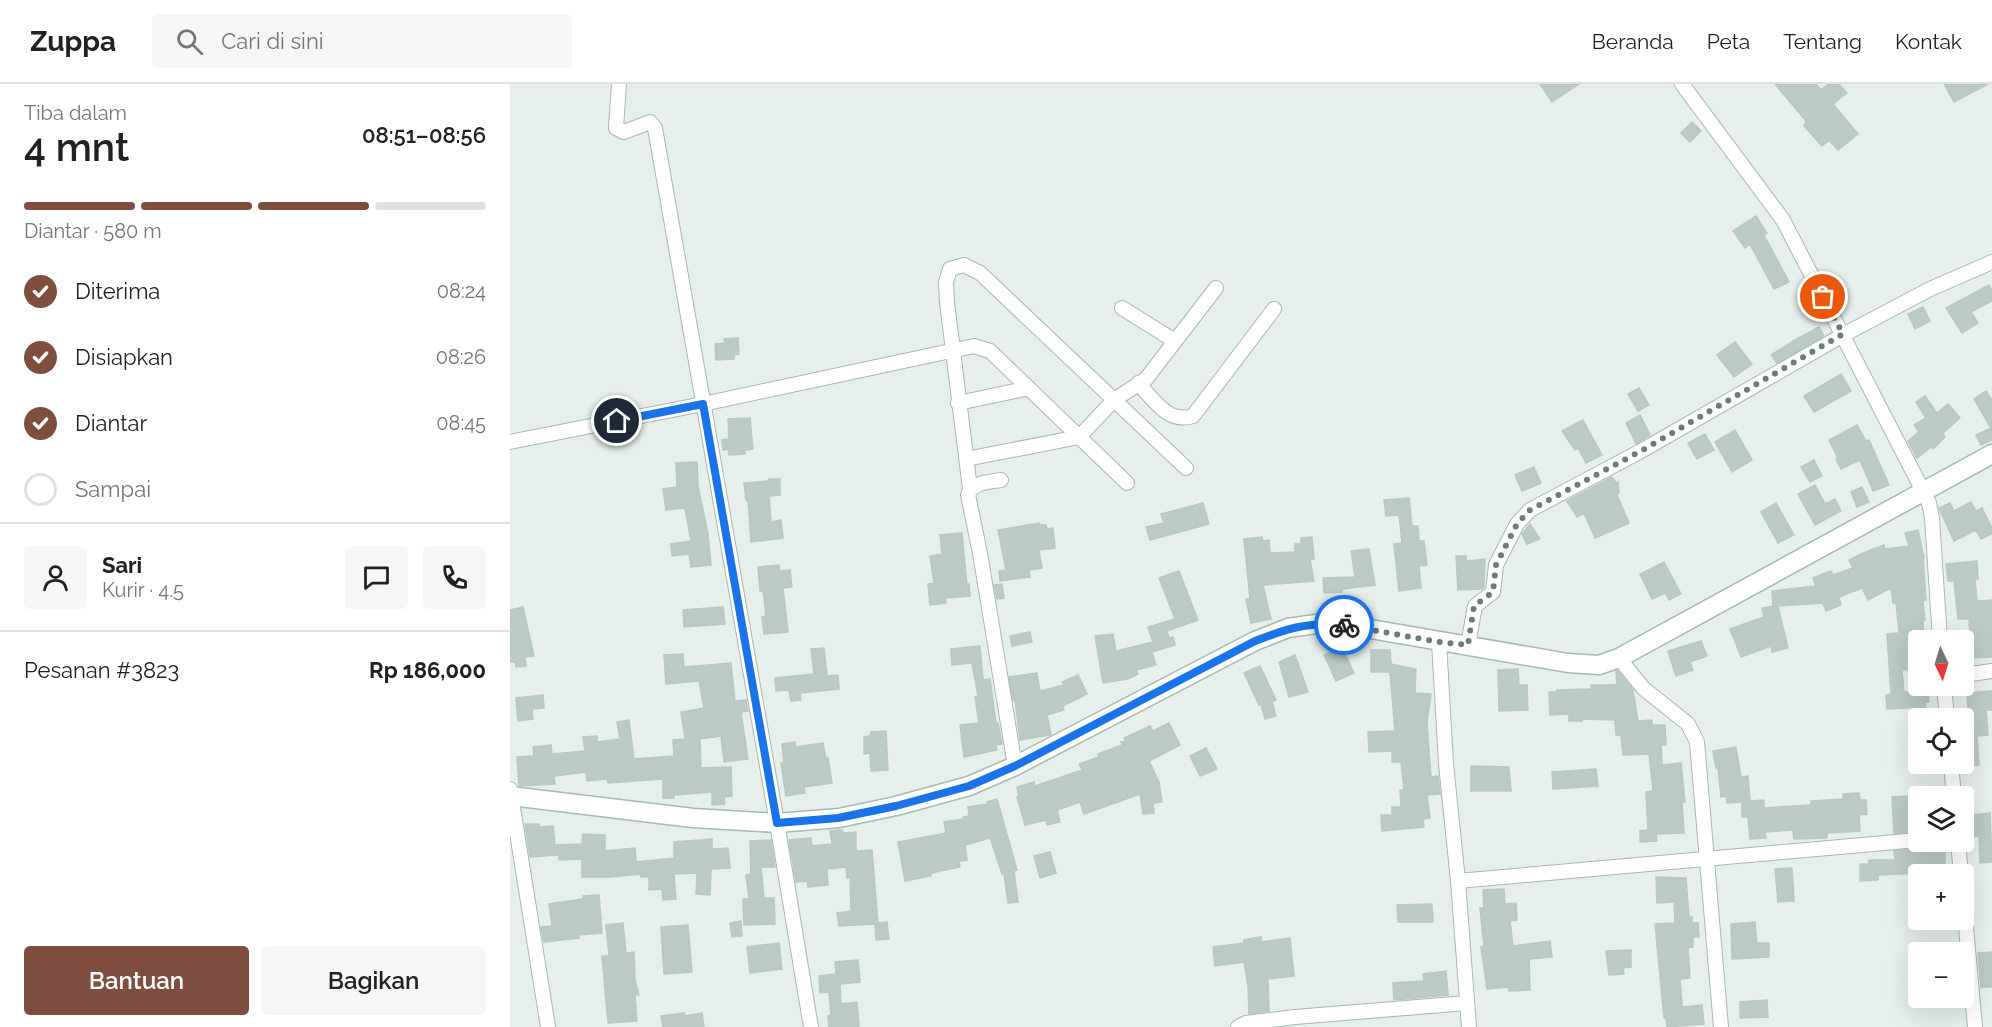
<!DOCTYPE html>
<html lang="id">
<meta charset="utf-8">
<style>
body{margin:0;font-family:Raleway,sans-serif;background:#f6f6f6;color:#202124;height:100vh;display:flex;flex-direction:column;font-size:22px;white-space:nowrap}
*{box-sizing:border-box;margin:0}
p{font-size:20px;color:#757577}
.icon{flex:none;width:33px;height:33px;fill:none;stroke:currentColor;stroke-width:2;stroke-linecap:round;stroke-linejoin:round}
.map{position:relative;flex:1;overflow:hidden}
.side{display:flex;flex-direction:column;background:#fff;width:510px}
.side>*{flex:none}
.needle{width:39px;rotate:176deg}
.controls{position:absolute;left:1398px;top:546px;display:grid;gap:12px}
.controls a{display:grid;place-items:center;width:66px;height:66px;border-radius:6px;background:#fff;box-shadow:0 6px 24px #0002;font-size:30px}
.pin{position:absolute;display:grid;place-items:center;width:51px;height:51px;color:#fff;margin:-26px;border:3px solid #fff;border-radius:50%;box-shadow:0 2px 6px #0007}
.courier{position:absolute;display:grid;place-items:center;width:60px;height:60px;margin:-30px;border:4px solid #1a73e8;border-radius:50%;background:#fff;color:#222;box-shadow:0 2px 8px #0007}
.summary em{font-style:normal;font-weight:600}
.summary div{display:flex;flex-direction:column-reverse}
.summary{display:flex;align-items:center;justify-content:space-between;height:102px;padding:0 24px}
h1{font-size:39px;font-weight:600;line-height:45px}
.bar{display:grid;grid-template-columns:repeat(4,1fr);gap:9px 6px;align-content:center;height:72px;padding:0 24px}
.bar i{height:8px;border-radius:4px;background:#e0e0e0}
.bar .on{background:#7f4e3f}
.bar p{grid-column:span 4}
.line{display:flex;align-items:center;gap:15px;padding:0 24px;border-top:2px solid #e0e0e0}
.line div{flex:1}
.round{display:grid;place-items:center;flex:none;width:63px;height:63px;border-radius:6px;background:#f6f6f6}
ol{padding:0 24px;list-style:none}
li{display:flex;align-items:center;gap:18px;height:66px}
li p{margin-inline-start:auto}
li .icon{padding:6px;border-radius:50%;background:#7f4e3f;color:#fff;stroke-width:4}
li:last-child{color:#757577}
li i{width:33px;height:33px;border:3px solid #e0e0e0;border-radius:50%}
.cta{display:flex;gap:12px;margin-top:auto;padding:12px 24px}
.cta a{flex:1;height:69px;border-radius:6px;background:#7f4e3f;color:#fff;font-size:24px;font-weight:600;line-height:69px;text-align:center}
.cta a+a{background:#f6f6f6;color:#202124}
header{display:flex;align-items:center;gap:36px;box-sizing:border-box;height:84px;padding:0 30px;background:#fff;border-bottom:2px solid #e0e0e0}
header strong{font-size:28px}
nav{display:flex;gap:33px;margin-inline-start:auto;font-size:21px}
.search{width:420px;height:54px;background:#f6f6f6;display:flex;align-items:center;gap:15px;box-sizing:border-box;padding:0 21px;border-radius:6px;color:#757577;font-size:22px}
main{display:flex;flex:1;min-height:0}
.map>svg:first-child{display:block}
.building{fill:#bbcac4;stroke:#b8c9c2;stroke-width:1.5}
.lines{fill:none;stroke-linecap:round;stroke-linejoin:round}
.street-casing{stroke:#a8b8b2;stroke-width:16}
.secondary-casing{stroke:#a4bbb3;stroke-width:21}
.street{stroke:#fff;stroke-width:14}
.secondary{stroke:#fff;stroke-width:18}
.done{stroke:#687f78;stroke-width:6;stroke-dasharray:0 10.8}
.route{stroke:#1a73e8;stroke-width:8}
</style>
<header>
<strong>Zuppa</strong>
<div class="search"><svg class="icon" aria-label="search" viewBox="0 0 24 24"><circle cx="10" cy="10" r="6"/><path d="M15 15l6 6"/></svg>Cari di sini</div>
<nav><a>Beranda</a><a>Peta</a><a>Tentang</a><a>Kontak</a></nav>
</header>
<main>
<section class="side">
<div class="summary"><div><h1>4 mnt</h1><p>Tiba dalam</p></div><em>08:51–08:56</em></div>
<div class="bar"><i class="on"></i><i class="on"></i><i class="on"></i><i></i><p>Diantar · 580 m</p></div>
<ol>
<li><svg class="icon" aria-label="check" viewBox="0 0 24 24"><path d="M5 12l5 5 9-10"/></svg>Diterima<p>08:24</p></li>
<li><svg class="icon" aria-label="check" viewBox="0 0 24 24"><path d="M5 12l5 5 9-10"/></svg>Disiapkan<p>08:26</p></li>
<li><svg class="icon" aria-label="check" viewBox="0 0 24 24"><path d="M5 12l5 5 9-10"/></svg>Diantar<p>08:45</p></li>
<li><i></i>Sampai</li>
</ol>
<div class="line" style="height:108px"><a class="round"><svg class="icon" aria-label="person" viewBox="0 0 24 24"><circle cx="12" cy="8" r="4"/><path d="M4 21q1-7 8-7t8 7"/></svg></a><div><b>Sari</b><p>Kurir · 4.5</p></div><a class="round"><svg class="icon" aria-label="chat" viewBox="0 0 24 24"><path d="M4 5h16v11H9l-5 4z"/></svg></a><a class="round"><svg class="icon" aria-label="phone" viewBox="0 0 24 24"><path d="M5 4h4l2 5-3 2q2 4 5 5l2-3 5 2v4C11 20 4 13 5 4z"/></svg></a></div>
<div class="line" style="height:78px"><div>Pesanan #3823</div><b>Rp 186,000</b></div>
<div class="cta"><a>Bantuan</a><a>Bagikan</a></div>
</section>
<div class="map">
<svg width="1482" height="943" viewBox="0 0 1482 943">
<rect width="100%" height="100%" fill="#e6efeb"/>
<!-- building -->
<path class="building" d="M1030 0H1069L1042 18Z
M1265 0H1306L1311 6 1318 0H1329L1337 9 1323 20 1348 50 1328 66 1319 56 1312 62 1294 42 1296 37Z
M1434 0H1478L1444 18Z
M1182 38 1191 47 1180 58 1171 49Z
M1246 132 1257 149 1254 151 1279 198 1264 205 1240 160 1235 164 1223 147Z
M1479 201 1482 207V217L1461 228 1468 239 1452 249 1436 224Z
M1413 223 1420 237 1405 245 1398 230Z
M1309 243 1314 252 1267 279 1261 271 1285 256Z
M228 254 229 270 224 271V275L206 276 205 260 215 259 214 255Z
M1225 258 1242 280 1224 293 1207 271Z
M1331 290 1341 307 1304 328 1294 312Z
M1129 304 1139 321 1128 327 1118 310Z
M1476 307 1482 316V356L1471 361 1466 351 1481 344 1464 315Z
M1415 312 1427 329 1438 320 1450 334 1433 349 1435 353 1423 365 1421 363 1407 374 1398 357 1409 348 1404 341 1416 334 1406 318Z
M1130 331 1140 351 1126 360 1116 339Z
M240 334 243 365 235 366V370L219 371 218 365 213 366 212 356 219 355 218 335Z
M1073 336 1092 371 1076 379 1068 364 1065 366 1052 347Z
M1347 341 1356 357 1359 356 1379 401 1363 407 1350 376 1331 385 1326 375 1328 374 1319 356Z
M1225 346 1242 376 1222 388 1205 358Z
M1195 350 1204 366 1187 375 1178 359Z
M1304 376 1312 392 1300 398 1291 383Z
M187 378 188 402 198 450 201 481 181 483 179 470 162 472 161 460 181 457 175 424 156 426 153 405 167 403 166 379Z
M1024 383 1031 399 1012 407 1005 391Z
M1102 393 1106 399 1108 398 1109 409 1107 411 1119 439 1085 454 1074 429 1067 433 1057 417Z
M259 395H270V411L259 412 261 438 271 436 273 454 241 458 238 416H236L234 399 259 397Z
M1305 401 1315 420 1325 415 1331 427 1305 441 1288 410Z
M1352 403 1359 418 1347 423 1341 408Z
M899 414 902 442H908L909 457H914L917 481 909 482 911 504 889 507 884 460 892 459 889 431 876 432 874 416Z
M1461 418 1466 427 1472 424 1482 444V450L1471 455 1466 446 1444 457 1429 424 1440 419 1444 427Z
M693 419 699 440 640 456 636 443 654 439 651 430Z
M1266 419 1284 451 1268 459 1251 428Z
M529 439 530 441H536L537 445 543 444 545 464 529 466 532 484 519 486 520 493 490 497 489 487 496 486 488 446Z
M1020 440 1030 455 1017 460 1012 450Z
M1408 446 1414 474H1413L1416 516H1413L1415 536H1413L1414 556H1408V585L1392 586 1394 608 1418 606 1419 618 1415 617 1416 623 1377 625 1376 611 1381 610 1377 550 1389 549 1386 519H1383L1381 504 1358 516 1352 504 1329 513 1331 521 1316 527 1313 519 1268 522 1278 564 1262 568 1261 562 1231 573 1220 545 1254 533 1252 524 1263 522 1262 507 1306 502 1303 494 1321 487 1323 491 1343 484 1339 476 1353 469 1374 461 1375 465 1399 462 1395 449Z
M452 449 457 501 459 500 460 512 435 514 436 519 420 521 418 500 424 499 420 472 432 470 430 451Z
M752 453 753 457 759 456 760 469 785 468V460H791V454L802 453 804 475H800L804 497 753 501 761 535 741 539 736 515H740L734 455Z
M859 465 865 501 832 505V508L814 509 813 494 845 493 841 467Z
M946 472H956V477L975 475 974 503 972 505 948 506Z
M1467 477 1468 495H1465L1467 517 1482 516V573L1454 574V555H1460L1459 535H1448L1444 497H1438L1436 480Z
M1154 478 1171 510 1159 516 1155 509 1142 515 1130 490Z
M269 481 270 487 280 486 282 503 273 504 278 548 254 550 252 533 256 532 253 506 250 507 248 483Z
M669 487 688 536 657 547 659 554 663 553 665 561 642 568 646 581 626 586 628 590 618 595 593 599 585 552 603 550 606 567 643 558 638 543 665 535 649 494Z
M492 500 494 514 487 515 484 501Z
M13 523 24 572 15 573 16 582 6 583 5 578H0V526Z
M213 523 215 540 174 543 173 526Z
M520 548 522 558 502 562 500 552Z
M1191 557 1197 572 1180 578 1183 586 1166 592 1158 567Z
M470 562 473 596 480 595 486 639H488L492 660 486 661 487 666 454 673 450 641 469 639 465 613 468 612 462 579 442 581 441 565Z
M832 563 844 589 826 597 814 571Z
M314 564 317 592 328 591 329 605 290 609 291 616 281 617 279 606 266 607 265 594 304 590 301 565Z
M861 566H880L881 580 906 585 905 609 921 610 917 638 921 693 928 692 930 710 917 711 920 734 913 735 914 743 872 747 871 731H882V723H891L890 706H894L891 678H882V667L859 668 858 648 885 647 880 588H861Z
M173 570 174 583 221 579 225 617 236 616 238 627 231 628 238 675 214 678 211 652 190 655 191 684 221 683 222 712 214 713 215 720 202 721V708L164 711V714H153V695L98 699 97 695 77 697 76 688 44 692 45 700 9 702 7 673 24 672 23 663 41 661 42 670 75 667 73 653 87 652V658L110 655 107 638 119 636 124 675 164 672 163 656 175 655 171 628 194 624 189 597 156 600 154 571Z
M785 571 798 608 779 613 769 578Z
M750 582 766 616 762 618 766 632 755 635 751 620 749 621 734 589Z
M1008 585 1009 601H1017L1018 626 989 627 988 586Z
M1106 587H1108L1123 606 1128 637 1142 636V641H1155L1156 661H1151L1152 681 1171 679 1175 718H1172L1174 749 1146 750 1147 757 1130 758V747L1138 746 1136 708 1143 707 1139 670 1113 671 1111 651H1106L1105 636 1072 635V637H1059V630L1040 631 1039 608H1047V606L1081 605V601H1105L1107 600Z
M527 589 530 607 554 601 552 598 568 591 577 610 553 622 554 626 537 631 541 651 510 656 505 616H503L499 593Z
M1482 607V626H1476L1478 651 1467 652 1469 681 1454 682V629L1458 628 1457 609Z
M33 611 34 624 22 625 23 635 8 637 6 614Z
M659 639 670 661 639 677 649 698 652 718 643 719 644 729 633 730 630 710 574 730 570 718 547 726 550 738 537 741 536 736 515 741 507 713 509 712 507 703 524 698 525 702 572 686 569 680 589 673 588 670 612 661 611 658 616 657 614 654 640 642 643 647Z
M376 647 378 686 361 687 360 669 354 670V653L360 652 361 648Z
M285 658V663L313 659 316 675 318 674 322 699 294 703 295 709 276 712 271 679H274L272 660Z
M1226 663 1231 693 1238 692 1240 717 1254 716V724L1301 721V717L1333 715V710L1349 709 1350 716H1356L1357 730 1349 731 1350 747 1317 749V754L1284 755 1283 746 1255 748 1256 754 1240 755 1238 733H1232V718L1217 719 1216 712 1211 713 1208 683 1206 684 1203 667Z
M696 664 707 685 690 692 680 672Z
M961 682 999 683 1001 707H961Z
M1086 685 1088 702 1043 705 1042 688Z
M1400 712 1402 748 1384 749 1382 713Z
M487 715 507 786 504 787 508 818 498 819 494 790H492L480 754 455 761 457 776 449 777 450 783 421 789V792L395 797 388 758 436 749 434 738 454 735 453 733 459 732 458 723 478 720 477 718Z
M1480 729 1482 778 1470 779 1469 752H1462L1461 731Z
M15 740H29V743L43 742 45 761 72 760 73 750 95 751V767L125 764 126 778 164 774V758L202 755V765L218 764 220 784 201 785 200 811 186 810 187 789 164 790 166 815 153 816 152 805 139 806V793H131L130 790 101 793H72V775L49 776V771L20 773Z
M332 746 333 749 346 748V767L362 766 368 839 377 838 379 855 366 856 365 840 329 842 327 829 341 827 340 794H337L336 783 317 785 318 801 298 803 297 797 286 798 279 756 301 754 302 762 322 760 320 747Z
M261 756 265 783H251L254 814H264L265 840 234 841 233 815H239L236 791 241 790 240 757Z
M1405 765V768L1435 767V790H1411V789L1368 791V796L1350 797V780H1359V776H1385L1384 767Z
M540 768 546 789 530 794 524 772Z
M1282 784 1284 817 1268 818 1265 785Z
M1146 793 1176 794 1179 833H1182V839H1188L1189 853H1183V863L1178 864 1180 894 1170 895 1172 923 1192 921 1194 940 1157 943 1156 934H1154L1145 840 1165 839 1164 818 1147 819Z
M994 805 995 820 1006 819 1007 836 1000 837 1003 862 1040 857 1042 873 1019 875 1020 906 999 907V903L977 905 971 863H974L970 824H974L973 806Z
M89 811 92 849 69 851V854L34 858 31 843 42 842 39 820 73 815V812Z
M922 820 923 838H888L887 821Z
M231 837 232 852 222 853 220 839Z
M1245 838 1247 859H1259V873L1222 875 1221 840Z
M113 839 116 869 124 868 125 896 129 911H125L127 937 98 939 92 872H99L96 841Z
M178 841 182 888 154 890 151 843Z
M751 853V858L780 854 784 892 758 895 759 927 739 930 738 902 734 878 705 882 703 863 734 859V856Z
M269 859 272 885 240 889 237 863Z
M1121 866V883L1113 884 1114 890 1099 891 1096 867Z
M1482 868V903H1471L1468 869Z
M348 876 350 898 330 900 331 920 347 918 349 943H319L318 932 321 931 319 908 310 909 309 892 326 890 325 878Z
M936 887 938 911 884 916 883 899 914 897 913 890Z
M1257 916 1258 933 1230 934V918Z
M174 929 175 932 192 929 194 943H153L151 932Z"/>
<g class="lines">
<defs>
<path id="street" d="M109 0 106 44 114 48 140 38 145 44 267 739 301 943
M1172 0 1273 136 1413 407 1419 419 1422 434 1430 556
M612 224 665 257
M628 299C644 316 658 340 683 332L764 225
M448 319 519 304
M0 358 193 320 464 262 480 267 617 399
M456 375 569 353 604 316 636 295 706 204
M491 396C480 398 462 398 458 411L470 469 505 682
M460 405 437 218 436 198 440 185 454 181 470 189 676 384
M929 558 936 680 948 797 959 943
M958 561 965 522 983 508 986 481 1007 440 1020 426 1131 367 1333 251 1420 205 1482 178
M1109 574 1133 604 1178 640 1187 658 1211 943
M1454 591 1482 587
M1434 602 1437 634
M1441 680 1444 712
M0 705 38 943
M1448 758 1451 790
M948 797 1408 756
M1454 821 1465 943
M728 943 736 939 785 933 957 919"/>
<path id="secondary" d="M0 712 183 734 267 739 329 734 386 722 459 702 505 682 745 557 778 544 806 540 843 542 1058 579 1089 581 1109 574 1482 370"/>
</defs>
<!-- street casing -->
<use href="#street" class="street-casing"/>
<!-- secondary casing -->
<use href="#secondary" class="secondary-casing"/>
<!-- street -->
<use href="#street" class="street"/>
<!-- secondary -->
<use href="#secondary" class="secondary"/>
</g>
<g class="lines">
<!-- done -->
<path class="done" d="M834 541 929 558 958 561 964 522 983 508 986 481 1007 440 1020 426 1131 367 1333 250 1313 213"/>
<!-- route -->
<path class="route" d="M107 337 193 320 267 739 328 734 386 722 459 702 505 682 745 557C781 543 795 539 834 541"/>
</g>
</svg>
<div class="controls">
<a><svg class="needle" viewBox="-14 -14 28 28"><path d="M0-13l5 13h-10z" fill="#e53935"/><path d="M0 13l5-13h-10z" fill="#757577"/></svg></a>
<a><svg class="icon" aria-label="locate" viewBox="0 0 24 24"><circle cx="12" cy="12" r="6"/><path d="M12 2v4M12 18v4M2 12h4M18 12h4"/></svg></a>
<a><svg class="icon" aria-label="layers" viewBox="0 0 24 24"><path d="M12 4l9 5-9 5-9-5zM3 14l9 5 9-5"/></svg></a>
<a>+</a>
<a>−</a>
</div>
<div class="pin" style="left:1313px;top:213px;background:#ea580c"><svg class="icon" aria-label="bag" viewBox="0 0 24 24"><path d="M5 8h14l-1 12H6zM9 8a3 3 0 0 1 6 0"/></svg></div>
<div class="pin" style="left:107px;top:337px;background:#1f2937"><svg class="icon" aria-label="home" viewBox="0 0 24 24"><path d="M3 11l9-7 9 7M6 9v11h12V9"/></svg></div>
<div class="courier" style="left:834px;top:541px"><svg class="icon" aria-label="bike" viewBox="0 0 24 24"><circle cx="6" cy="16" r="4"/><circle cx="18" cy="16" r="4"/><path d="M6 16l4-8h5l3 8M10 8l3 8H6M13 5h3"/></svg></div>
</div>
</main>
